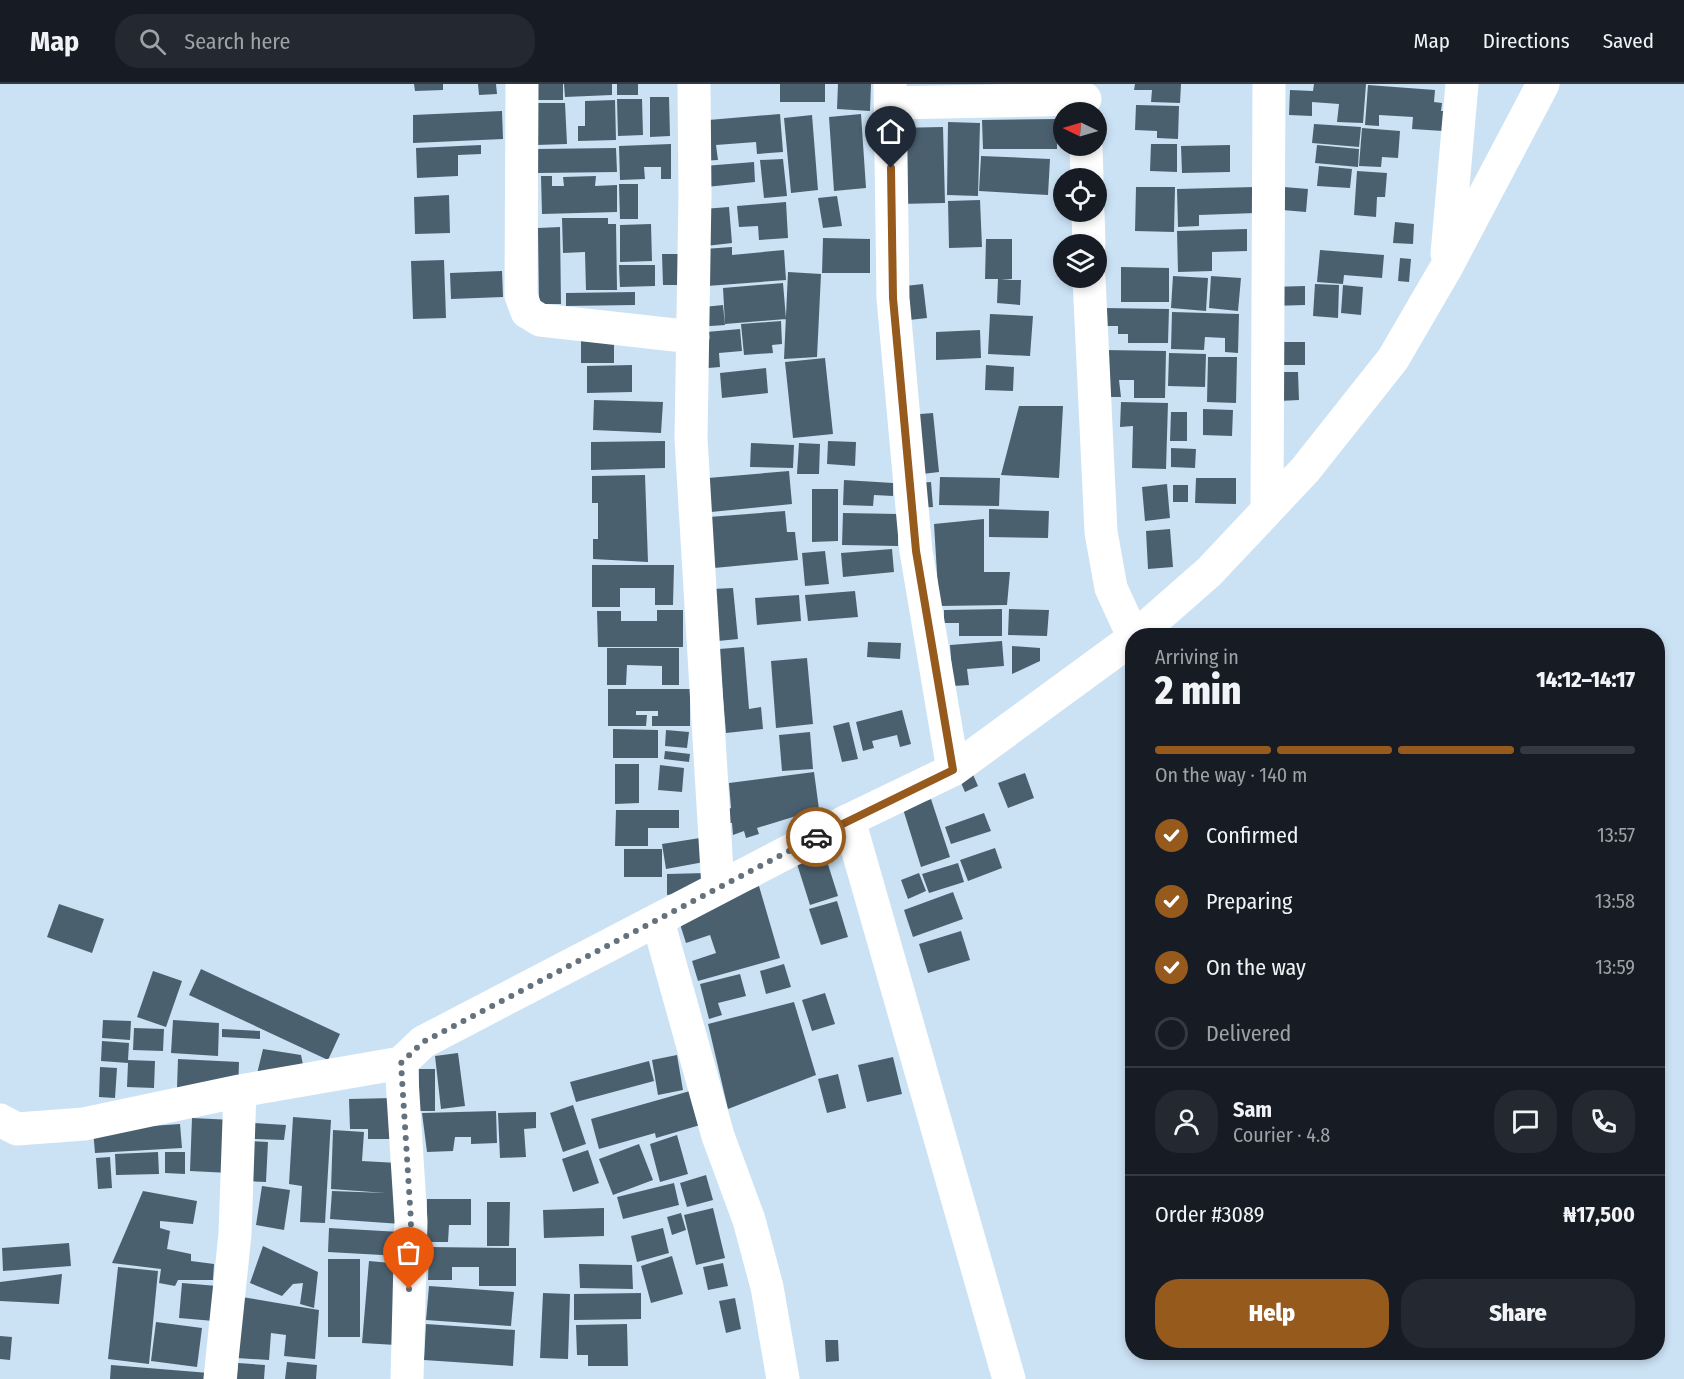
<!DOCTYPE html>
<meta charset="utf-8">
<style>
body{margin:0;font-family:"Fira Sans Condensed",sans-serif;background:#242831;color:#f1f3f6;height:100vh;display:flex;flex-direction:column;font-size:22px;white-space:nowrap}
*{box-sizing:border-box;margin:0}
p{font-size:20px;color:#9ea1a6}
.icon{flex:none;width:33px;height:33px;fill:none;stroke:currentColor;stroke-width:2;stroke-linecap:round;stroke-linejoin:round}
.map{position:relative;flex:1;overflow:hidden}
.details{position:absolute;left:1125px;top:544px;width:540px;height:732px;display:flex;flex-direction:column;background:#171b24;border-radius:24px;box-shadow:0 3px 9px #0003}
.details>*{flex:none}
.needle{width:39px;rotate:275deg}
.buttons{position:absolute;left:1053px;top:18px;display:grid;gap:12px}
.buttons a{display:grid;place-items:center;width:54px;height:54px;border-radius:50%;background:#171b24;box-shadow:0 3px 9px #0003;font-size:30px}
.pin{position:absolute;display:grid;place-items:center;width:51px;height:51px;color:#fff;margin:-62px -26px;border-radius:50% 50% 50% 0;rotate:-45deg;box-shadow:0 0 6px #0007}
.pin .icon{rotate:45deg}
.courier{position:absolute;display:grid;place-items:center;width:60px;height:60px;margin:-30px;border:4px solid #975a1d;border-radius:50%;background:#fff;color:#222;box-shadow:0 2px 8px #0007}
.overview em{font-style:normal;font-weight:800}
.overview div{display:flex;flex-direction:column-reverse}
.overview{display:flex;align-items:center;justify-content:space-between;height:102px;padding:0 30px}
h1{font-size:39px;font-weight:800;line-height:45px}
.bar{display:grid;grid-template-columns:repeat(4,1fr);gap:9px 6px;align-content:center;height:72px;padding:0 30px}
.bar i{height:8px;border-radius:4px;background:#363941}
.bar .on{background:#975a1d}
.bar p{grid-column:span 4}
.line{display:flex;align-items:center;gap:15px;padding:0 30px;border-top:2px solid #363941}
.line div{flex:1}
.round{display:grid;place-items:center;flex:none;width:63px;height:63px;border-radius:24px;background:#242831}
ol{padding:0 30px;list-style:none}
li{display:flex;align-items:center;gap:18px;height:66px}
li p{margin-inline-start:auto}
li .icon{padding:6px;border-radius:50%;background:#975a1d;color:#fff;stroke-width:4}
li:last-child{color:#9ea1a6}
li i{width:33px;height:33px;border:3px solid #363941;border-radius:50%}
.button{display:flex;gap:12px;margin-top:auto;padding:12px 30px}
.button a{flex:1;height:69px;border-radius:24px;background:#975a1d;color:#fff;font-size:24px;font-weight:800;line-height:69px;text-align:center}
.button a+a{background:#242831;color:#f1f3f6}
header{display:flex;align-items:center;gap:36px;box-sizing:border-box;height:84px;padding:0 30px;background:#171b24;border-bottom:2px solid #363941}
header strong{font-size:28px}
nav{display:flex;gap:33px;margin-inline-start:auto;font-size:21px}
.search{width:420px;height:54px;background:#242831;display:flex;align-items:center;gap:15px;box-sizing:border-box;padding:0 21px;border-radius:24px;color:#9ea1a6;font-size:22px}
.map>svg:first-child{display:block}
.building{fill:#4b606f}
.lines{fill:none;stroke-linecap:round;stroke-linejoin:round}
.minor{stroke:#fff;stroke-width:33}
.done{stroke:#64727d;stroke-width:6;stroke-dasharray:0 10.8}
.route{stroke:#975a1d;stroke-width:8}
</style>
<header>
<strong>Map</strong>
<div class="search"><svg class="icon" aria-label="search" viewBox="0 0 24 24"><circle cx="10" cy="10" r="6"/><path d="M15 15l6 6"/></svg>Search here</div>
<nav><a>Map</a><a>Directions</a><a>Saved</a></nav>
</header>
<div class="map">
<svg width="1684" height="1295" viewBox="0 0 1684 1295">
<rect width="100%" height="100%" fill="#cbe2f5"/>
<!-- building -->
<path class="building" d="M414 0H443V6L415 7Z
M478 0H496L497 10 479 11Z
M533 0H563V16H533Z
M564 0H612V11L565 13Z
M617 0H638V11H617Z
M780 0H825V18H780Z
M838 0H871L870 27 837 25Z
M1135 0H1181L1180 19 1151 18 1152 6H1134Z
M1314 0H1366L1363 39 1337 38 1339 20 1312 18V32L1289 31 1290 6 1313 7Z
M1368 1 1435 6 1434 18 1442 19 1441 27H1444L1443 47 1412 45 1413 33 1379 31V42L1365 41Z
M650 13H669L670 52 650 53Z
M617 15H642L643 51 618 52Z
M615 16 616 56 578 57V42H585V17Z
M535 19H565L567 60 536 61Z
M1136 21 1179 22 1178 55 1157 54V47L1135 46Z
M502 27 503 55 413 59V31Z
M780 30 783 68 757 70 756 58 716 61 718 76 700 77 697 37Z
M861 30 866 104 834 107 829 33Z
M812 31 818 106 791 109 784 34Z
M1057 35V65H983L982 36Z
M948 38 980 39 978 112 947 111Z
M1314 40 1361 43 1359 63 1312 59Z
M943 43 945 119 897 120 894 44Z
M1362 44 1400 47 1398 74 1382 73 1381 83 1359 82Z
M671 60V95H661V83H644L645 95 620 96 619 62Z
M1151 60H1177V88L1150 87Z
M481 61V70L458 71V92L417 94 416 64Z
M1230 61V88L1182 89 1181 62Z
M1317 61 1359 65 1358 83 1315 79Z
M616 64 617 88 538 89 537 65Z
M981 72 1050 75 1048 111 979 107Z
M783 75 787 112 764 114 760 76Z
M754 78 755 98 706 103 704 82Z
M1319 82 1352 85 1350 104 1317 102Z
M1357 87 1387 89 1385 113H1377L1376 133 1354 131Z
M541 92H552V102H564L563 93 596 92 595 102 617 101V128L542 130Z
M619 100H638V135H620Z
M1136 103H1175L1174 148 1135 147Z
M1255 103 1256 129 1199 131V142L1178 143 1177 105Z
M1284 103 1308 105 1306 128 1282 126Z
M449 111 450 149 415 150 414 113Z
M837 112 842 142 823 144 818 114Z
M980 116 982 163 949 164 948 117Z
M786 118 788 154 759 156 758 142 739 143 737 122Z
M729 123 732 159 706 162 703 125Z
M562 134H608V140H616L617 206H586L585 168 563 169Z
M1395 138 1414 140 1413 160 1393 159Z
M651 140 652 177 620 178V141Z
M560 143 561 220H539L538 144Z
M1247 145V167L1212 168V187L1178 188 1177 147Z
M823 154 870 155V189H822Z
M986 155H1012V195L1001 196H1021L1020 221 997 219 998 195H985Z
M732 163V171L784 166 786 196 707 202 704 165Z
M1320 166 1384 171 1382 194 1344 191 1343 200 1317 198Z
M662 170H681L682 201H663Z
M1400 174 1411 175 1409 198 1398 197Z
M444 176 446 234 413 235 411 177Z
M619 181H655V202L620 203Z
M1121 183 1169 184V218H1121Z
M502 187 503 213 451 215 450 189Z
M788 188 821 190 817 273 784 275Z
M1173 192 1208 194 1206 227 1171 224Z
M1211 192 1241 194 1238 227 1209 224Z
M783 199 786 235 725 240 723 204Z
M923 200 927 234 900 237 896 203Z
M1315 200 1339 201 1338 234 1313 232Z
M1343 201 1363 203 1361 231 1341 229Z
M1305 202V221L1271 222V203Z
M635 208V221L566 222V209Z
M723 221 725 241 696 243 694 224Z
M1104 224 1169 225 1168 259H1128V250H1118V242H1103Z
M1172 228 1239 230 1238 269 1225 268V254L1205 253 1204 266 1171 265Z
M990 230 1033 232 1030 272 988 270Z
M581 237 614 238V279H581Z
M781 237 782 260 772 261 773 269 744 271 741 240Z
M740 245 742 267 719 269 720 283 697 285 695 249Z
M980 246 981 274 936 276V248Z
M1282 258H1305V281H1282Z
M1104 266 1166 267 1165 314H1134V296H1119L1121 313H1103Z
M1169 269 1206 270 1205 303 1168 302Z
M1208 273H1237L1236 319 1207 318Z
M825 274 833 350 793 354 785 278Z
M632 281V308L587 309V282Z
M986 281 1014 283 1013 307 985 306Z
M766 284 768 309 722 314 720 289Z
M1279 288H1298L1299 316 1279 317Z
M594 316 663 318 661 349 593 346Z
M1121 318 1168 319 1166 385 1132 384 1133 342 1120 343Z
M1019 322H1063L1059 394 1001 391Z
M1203 325 1233 326 1232 352 1203 351Z
M1171 328H1187V357H1170Z
M933 329 939 388 914 391 908 331Z
M665 357V384L591 386V358Z
M828 357 856 358 855 382 827 380Z
M751 359 794 361 793 384 750 383Z
M799 359 820 360 819 390H797Z
M1171 364 1196 365 1195 384 1171 383Z
M789 387 792 420 711 428 708 394Z
M645 391 648 478 593 475V455H598V419H592V392Z
M940 393 1000 394 999 422 939 421Z
M1196 394H1236V420L1195 419Z
M844 396 893 399V412L874 411 873 422 843 421Z
M931 398 933 423 916 424 915 399Z
M1167 400 1170 434 1145 437 1142 403Z
M1173 401H1188V418H1173Z
M812 405H838V457L812 458Z
M989 425 1049 427 1048 454 989 453Z
M785 427 787 448H795L798 476 714 484 709 433Z
M843 429 898 430V462L842 461Z
M984 435V488H1010L1007 521 939 522 934 440Z
M1170 445 1173 483 1148 485 1146 447Z
M892 465 894 488 843 493 841 469Z
M825 467 829 500 805 502 802 469Z
M592 481H674L673 521H655V504H620V523H592Z
M733 504 738 555 718 557 713 505Z
M855 507 858 533 808 537 805 511Z
M799 511 801 537 757 541 755 514Z
M1002 525V552H959V539H944V526Z
M1009 525 1049 526 1047 552 1008 551Z
M657 526H683V563H598L597 527H621V537H657Z
M1002 557 1004 582 967 585 969 601 953 602 950 561Z
M868 558 901 559 900 575 867 573Z
M1012 562 1040 564V577L1012 590Z
M744 563 749 625 761 623 763 645 726 649 719 565Z
M607 564H679V601H662V582L627 581 626 601H607Z
M807 574 813 640 776 644 771 577Z
M608 605H690V642H652V632H658V627H636V631H647L646 642H608Z
M902 626 911 660 900 663 897 651 872 657 874 664 863 667 856 638Z
M849 638 858 675 842 678 833 642Z
M613 645 658 646V674H613Z
M666 646 689 648 687 664 665 662Z
M810 648 813 685 782 687 779 651Z
M665 667 690 670 689 678 664 675Z
M615 680H639V719L615 720Z
M660 681 684 684 682 708 658 706Z
M971 686 978 702 965 708 958 692Z
M814 688 819 725 757 744 759 750 746 754 744 747 733 751 732 739H729L728 725 731 724 729 699Z
M1025 689 1034 714 1008 724 998 699Z
M931 715 950 773 921 783 903 725Z
M616 726H679V744H648V762H615Z
M984 729 991 747 951 760 945 743Z
M700 754 704 778 666 785 662 760Z
M995 764 1002 784 968 797 960 776Z
M624 765H662V793H624Z
M825 771 838 812 810 821 797 780Z
M958 779 964 798 929 809 922 790Z
M706 789V795L677 810 667 811V790Z
M919 789 926 807 908 815 901 796Z
M759 802 780 874 698 897 692 877 716 869 710 851 686 859 679 837Z
M953 808 963 835 913 853 904 826Z
M837 817 848 853 821 861 809 825Z
M59 820 104 835 92 869 47 853Z
M961 847 970 876 928 889 919 860Z
M784 880 791 903 766 910 760 887Z
M201 885 340 950 328 976 189 911Z
M153 887 182 897 166 943 137 933Z
M740 890 746 912 718 919 722 931 709 935 700 900Z
M825 909 835 940 812 947 802 916Z
M794 918 816 991 728 1025 708 940Z
M103 936 131 937 130 956 102 954Z
M173 936 219 939 218 972 171 969Z
M134 944 164 945 163 967 133 966Z
M222 945 260 947V955L222 953Z
M102 957 129 959 128 976 155 977 154 1004 127 1003 128 979 101 977Z
M263 965 301 971 305 990 255 998Z
M458 969 465 1022 441 1025 435 972Z
M677 971 683 1006 658 1011 652 976Z
M893 973 902 1010 867 1018 858 981Z
M178 975 239 978 238 1008 177 1004Z
M649 977 654 997 576 1018 570 998Z
M100 983 117 984 115 1014 99 1013Z
M419 985H435V1027H419Z
M838 990 846 1024 827 1029 818 995Z
M697 1005 707 1039 656 1054 655 1049 599 1065 591 1035Z
M393 1014 394 1055H368V1045H350L349 1015Z
M573 1021 586 1060 563 1068 550 1029Z
M496 1027 497 1059 471 1060V1053H455L453 1067 427 1068 422 1029Z
M536 1028V1044L524 1045 526 1073 500 1074 498 1029Z
M293 1033 331 1036 325 1139 300 1138 302 1102 289 1100Z
M192 1034 233 1036 230 1089 190 1087Z
M253 1039 286 1041 284 1056 253 1055Z
M180 1040 182 1064 95 1069 93 1046Z
M333 1046 364 1048 362 1077 398 1079 401 1140 330 1135 332 1107 386 1109 331 1105Z
M677 1051 688 1090 660 1098 650 1060Z
M249 1057 268 1058 266 1098 246 1097Z
M639 1060 653 1096 613 1111 599 1075Z
M588 1066 599 1099 573 1108 562 1075Z
M158 1068 159 1090 116 1091 115 1070Z
M165 1068H185V1090L165 1089Z
M110 1073 112 1104 98 1105 96 1074Z
M706 1091 713 1116 687 1123 680 1099Z
M674 1099 679 1121 623 1135 617 1113Z
M262 1102 290 1106 284 1146 256 1141Z
M143 1107 197 1117 193 1140 160 1137V1144L170 1147 167 1165 191 1170V1177L214 1180 213 1196H178L175 1202 159 1199 161 1185 112 1179Z
M427 1115H471V1141H449L448 1158H427Z
M487 1118H510L509 1162H487Z
M604 1124V1152L544 1154 543 1126Z
M713 1124 725 1174 696 1181 684 1131Z
M681 1129 686 1146 672 1151 667 1133Z
M329 1144 401 1148 400 1172 328 1168Z
M663 1144 669 1169 637 1178 631 1152Z
M69 1159 71 1182 3 1187 2 1164Z
M263 1162 318 1188 314 1224 300 1220 303 1199 293 1200 282 1212 250 1199Z
M429 1163 516 1164V1202H479V1183H452V1196H428Z
M672 1172 683 1210 651 1219 641 1182Z
M328 1175H360V1253H328Z
M369 1177 402 1180 396 1261 362 1259Z
M723 1179 728 1202 708 1206 703 1183Z
M579 1180 632 1181 633 1205 580 1204Z
M118 1183 158 1187 149 1280 108 1275Z
M62 1190 59 1220 0 1217V1198Z
M182 1199 217 1202 214 1237 179 1234Z
M429 1202 514 1208 511 1242 426 1236Z
M543 1209 570 1210 568 1275 540 1274Z
M641 1209V1235L574 1236V1210Z
M242 1213 319 1226 315 1275 284 1272 286 1251 271 1249 269 1276 236 1274Z
M735 1214 741 1245 726 1249 719 1217Z
M156 1238 202 1244 197 1283 151 1277Z
M426 1240 515 1246 513 1282 424 1276Z
M627 1240 628 1282H588V1271H577L576 1241Z
M0 1252 12 1253 10 1276 0 1275Z
M825 1256H838L839 1277 826 1278Z
M287 1278 317 1281 316 1295H285Z
M238 1279 265 1281 264 1295H237Z
M111 1281 209 1289V1295H110Z"/>
<g class="lines">
<!-- minor -->
<path class="minor" d="M522 0 521 212 527 228 540 236 693 253
M694 0 695 110 691 355 718 804
M890 0 893 214 916 467 953 686
M891 19 1085 15
M1086 62 1087 94
M1088 128 1089 160
M1447 170 1462 0
M1089 194 1101 448 1111 504 1133 552
M1267 426 1269 0
M1136 552 1209 488 1305 386 1393 275 1446 184 1543 0
M849 736 1009 1295
M658 837 718 1052 749 1136 767 1203 783 1295
M401 979 411 1137 407 1295
M0 1036 17 1045 84 1040 240 1007 401 979 423 958 849 736 953 686 1132 555
M220 1295 235 1150 240 1007"/>
</g>
<g class="lines">
<!-- done -->
<path class="done" d="M409 1205 411 1137 401 979 423 958 816 753"/>
<!-- route -->
<path class="route" d="M816 753 953 686 916 467 893 214 891 84"/>
</g>
</svg>
<div class="buttons">
<a><svg class="needle" viewBox="-14 -14 28 28"><path d="M0-13l5 13h-10z" fill="#e53935"/><path d="M0 13l5-13h-10z" fill="#9ea1a6"/></svg></a>
<a><svg class="icon" aria-label="locate" viewBox="0 0 24 24"><circle cx="12" cy="12" r="6"/><path d="M12 2v4M12 18v4M2 12h4M18 12h4"/></svg></a>
<a><svg class="icon" aria-label="layers" viewBox="0 0 24 24"><path d="M12 4l9 5-9 5-9-5zM3 14l9 5 9-5"/></svg></a>
</div>
<div class="pin" style="left:409px;top:1205px;background:#ea580c"><svg class="icon" aria-label="bag" viewBox="0 0 24 24"><path d="M5 8h14l-1 12H6zM9 8a3 3 0 0 1 6 0"/></svg></div>
<div class="pin" style="left:891px;top:84px;background:#1f2937"><svg class="icon" aria-label="home" viewBox="0 0 24 24"><path d="M3 11l9-7 9 7M6 9v11h12V9"/></svg></div>
<div class="courier" style="left:816px;top:753px"><svg class="icon" aria-label="car" viewBox="0 0 24 24"><path d="M5 17H2v-5l4-1 3-4h7l3 4 3 1v5h-3M9 17h6M6 11h13"/><circle cx="7" cy="17" r="2"/><circle cx="17" cy="17" r="2"/></svg></div>
<section class="details">
<div class="overview"><div><h1>2 min</h1><p>Arriving in</p></div><em>14:12–14:17</em></div>
<div class="bar"><i class="on"></i><i class="on"></i><i class="on"></i><i></i><p>On the way · 140 m</p></div>
<ol>
<li><svg class="icon" aria-label="check" viewBox="0 0 24 24"><path d="M5 12l5 5 9-10"/></svg>Confirmed<p>13:57</p></li>
<li><svg class="icon" aria-label="check" viewBox="0 0 24 24"><path d="M5 12l5 5 9-10"/></svg>Preparing<p>13:58</p></li>
<li><svg class="icon" aria-label="check" viewBox="0 0 24 24"><path d="M5 12l5 5 9-10"/></svg>On the way<p>13:59</p></li>
<li><i></i>Delivered</li>
</ol>
<div class="line" style="height:108px"><a class="round"><svg class="icon" aria-label="person" viewBox="0 0 24 24"><circle cx="12" cy="8" r="4"/><path d="M4 21q1-7 8-7t8 7"/></svg></a><div><b>Sam</b><p>Courier · 4.8</p></div><a class="round"><svg class="icon" aria-label="chat" viewBox="0 0 24 24"><path d="M4 5h16v11H9l-5 4z"/></svg></a><a class="round"><svg class="icon" aria-label="phone" viewBox="0 0 24 24"><path d="M5 4h4l2 5-3 2q2 4 5 5l2-3 5 2v4C11 20 4 13 5 4z"/></svg></a></div>
<div class="line" style="height:78px"><div>Order #3089</div><b>₦17,500</b></div>
<div class="button"><a>Help</a><a>Share</a></div>
</section>
</div>
